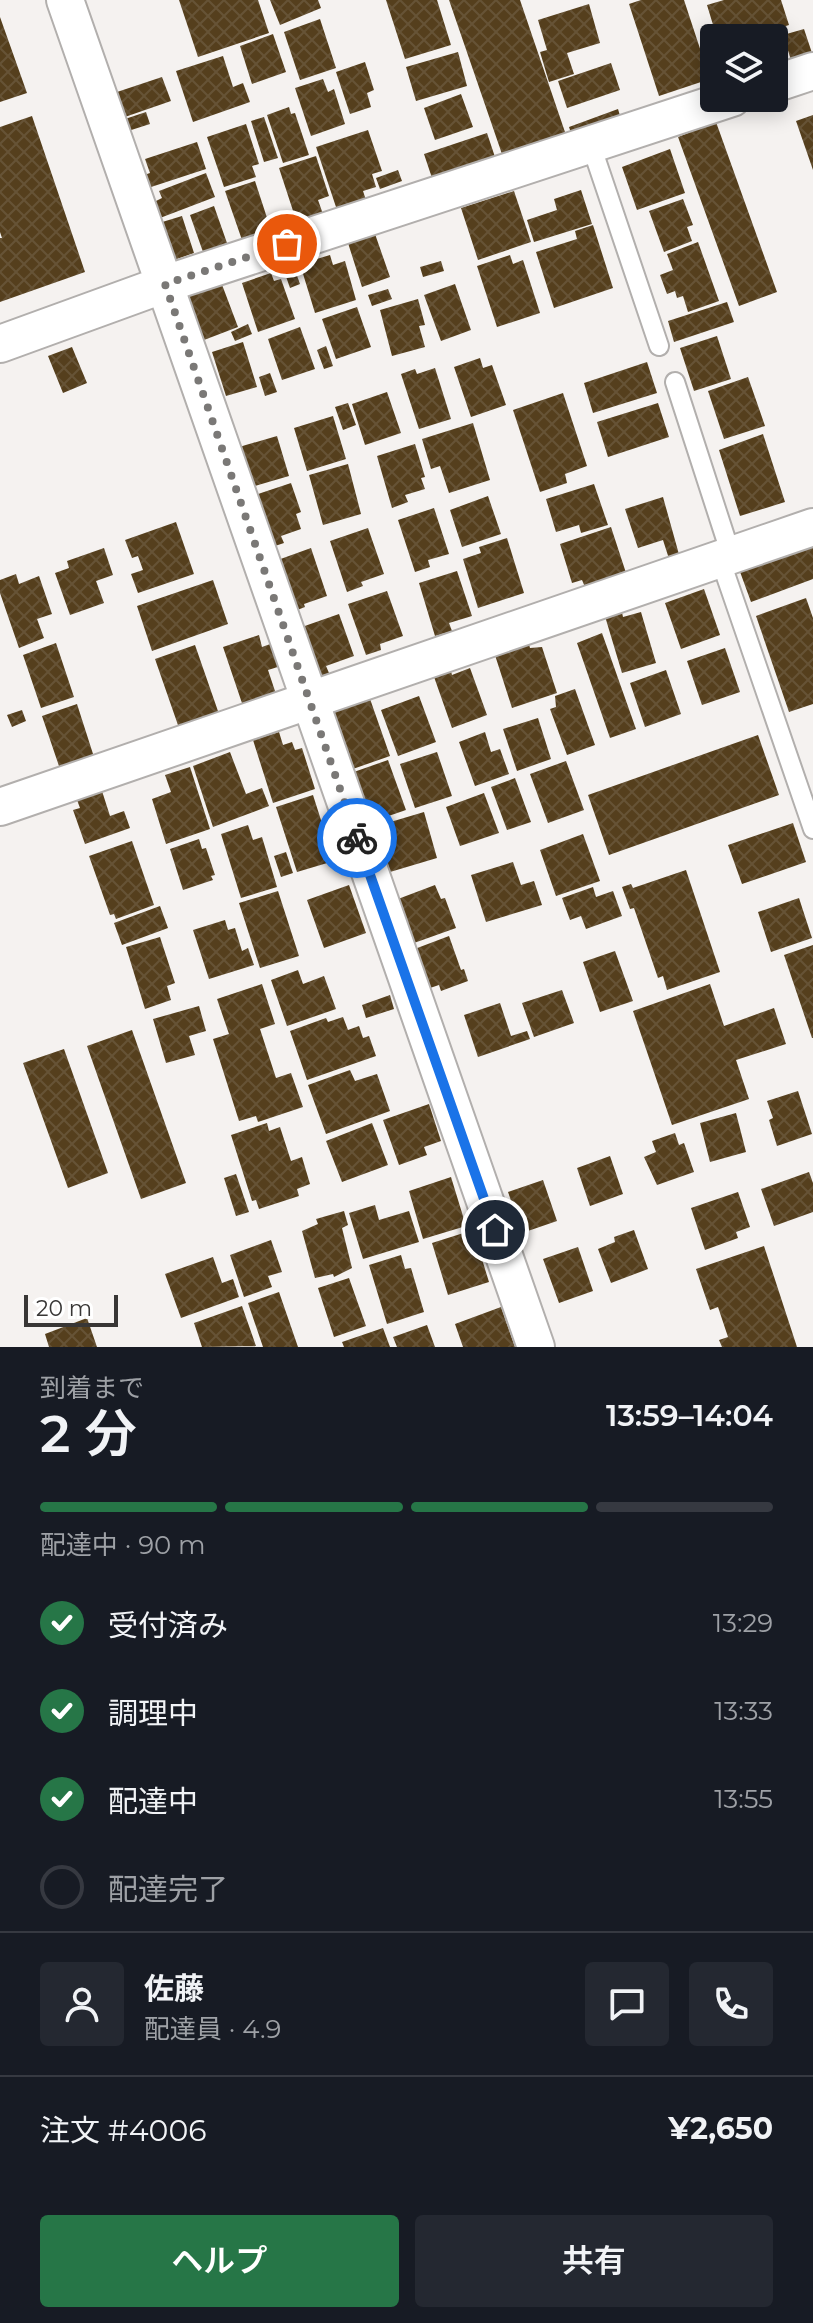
<!DOCTYPE html>
<html lang="ja">
<meta charset="utf-8">
<style>
body{margin:0;font-family:Montserrat,"Noto Sans JP",sans-serif;background:#242831;color:#f1f3f6;height:100vh;display:flex;flex-direction:column;font-size:30px;white-space:nowrap}
*{box-sizing:border-box;margin:0}
p{font-size:26px;color:#9ea1a6}
.icon{flex:none;width:44px;height:44px;fill:none;stroke:currentColor;stroke-width:2;stroke-linecap:round;stroke-linejoin:round}
.map{position:relative;height:1347px;overflow:hidden}
.panel{display:flex;flex-direction:column;background:#171b24;flex:1}
.panel>*{flex:none}
.fabs{position:absolute;left:700px;top:24px;display:grid;gap:16px}
.fabs a{display:grid;place-items:center;width:88px;height:88px;border-radius:8px;background:#171b24;box-shadow:0 4px 20px #0003;font-size:40px}
.scale{position:absolute;left:24px;bottom:20px;width:94px;box-sizing:border-box;padding-left:8px;border:4px solid #383635;border-top:0;font-size:22px;line-height:28px;white-space:nowrap;color:#383635;-webkit-text-stroke:6px #fff;paint-order:stroke}
.pin{position:absolute;display:grid;place-items:center;width:68px;height:68px;color:#fff;margin:-34px;border:4px solid #fff;border-radius:50%;box-shadow:0 2px 8px #0007}
.courier{position:absolute;display:grid;place-items:center;width:80px;height:80px;margin:-40px;border:6px solid #1a73e8;border-radius:50%;background:#fff;color:#222;box-shadow:0 2px 10px #0007}
.head em{font-style:normal;font-weight:600}
.head div{display:flex;flex-direction:column-reverse}
.head{display:flex;align-items:center;justify-content:space-between;height:136px;padding:0 40px}
h1{font-size:52px;font-weight:600;line-height:60px}
.bar{display:grid;grid-template-columns:repeat(4,1fr);gap:12px 8px;align-content:center;height:96px;padding:0 40px}
.bar i{height:10px;border-radius:6px;background:#363941}
.bar .on{background:#267647}
.bar p{grid-column:span 4}
.line{display:flex;align-items:center;gap:20px;padding:0 40px;border-top:2px solid #363941}
.line div{flex:1}
.round{display:grid;place-items:center;flex:none;width:84px;height:84px;border-radius:8px;background:#242831}
ol{padding:0 40px;list-style:none}
li{display:flex;align-items:center;gap:24px;height:88px}
li p{margin-inline-start:auto}
li .icon{padding:8px;border-radius:50%;background:#267647;color:#fff;stroke-width:4}
li:last-child{color:#9ea1a6}
li i{width:44px;height:44px;border:4px solid #363941;border-radius:50%}
.button{display:flex;gap:16px;margin-top:auto;padding:16px 40px}
.button a{flex:1;height:92px;border-radius:8px;background:#267647;color:#fff;font-size:32px;font-weight:600;line-height:92px;text-align:center}
.button a+a{background:#242831;color:#f1f3f6}
.map>svg:first-child{display:block}
.building{fill:url(#building-cross-hatch)}
.lines{fill:none;stroke-linecap:round;stroke-linejoin:round}
.service-casing{stroke:#b2afad;stroke-width:22}
.minor-casing{stroke:#b2afad;stroke-width:40}
.service{stroke:#fff;stroke-width:18}
.minor{stroke:#fff;stroke-width:36}
.done{stroke:#7a7876;stroke-width:8;stroke-dasharray:0 14.4}
.route{stroke:#1a73e8;stroke-width:10}
</style>
<div class="map">
<svg width="813" height="1347" viewBox="0 0 813 1347">
<defs>
<pattern id="building-cross-hatch" width="8" height="8" patternUnits="userSpaceOnUse" patternTransform="scale(2)"><rect width="8" height="8" fill="#553f1d"/><path d="M0 0l8 8M0 8l8-8" fill="none" stroke="#665336"/></pattern>
</defs>
<rect width="100%" height="100%" fill="#f5f2f0"/>
<!-- building -->
<path class="building" d="M179 0H258L269 33 198 57Z
M270 0H318L321 8 280 25Z
M386 0H437L451 45 405 59Z
M449 0H520L566 135 503 157Z
M641 0H684L710 79 659 96 629 4Z
M724 0H781L789 25 749 38H717L707 5Z
M589 4 600 43 567 53 574 74 549 82 540 52 547 50 538 20Z
M0 17 27 93 0 102Z
M320 19 336 68 300 80 284 32Z
M804 29 813 56 792 63 783 35Z
M273 34 286 72 252 84 240 46Z
M458 52 467 86 416 101 406 67Z
M223 56 233 87 243 83 250 102 193 122 176 71Z
M365 62 374 90 367 93 371 107 350 114 336 72Z
M611 63 620 90 567 108 558 81Z
M162 77 171 101 122 118 114 93Z
M323 79 328 92 334 89 345 124 311 136 295 88Z
M461 94 473 127 435 140 424 108Z
M289 107 291 114 295 113 309 155 283 163 267 115Z
M618 109 621 119 572 136 569 127Z
M146 112 150 124 125 132 122 120Z
M813 115V170L796 121Z
M32 116 85 272 0 302V238H2L0 232V127Z
M264 117 278 158 264 162 251 121Z
M716 122 777 292 739 306 678 137Z
M246 124 259 164 252 166 256 177 224 187 207 137Z
M368 130 382 171 372 174 376 187 363 191 366 200 337 210 316 147Z
M487 133 495 157 432 178 424 154Z
M197 142 206 169 148 188 144 175 150 173 145 159Z
M670 149 685 193 637 210 622 167Z
M316 156 329 196 318 200 323 214 297 223 279 168Z
M398 170 402 181 380 189 376 178Z
M206 173 215 197 160 218 154 202 162 198 159 191Z
M255 181 271 230 242 240 225 191Z
M581 190 592 224 534 242 527 220 557 210 554 199Z
M514 191 531 242 478 260 461 208Z
M683 199 693 225 687 227 692 241 664 252 649 211Z
M214 206 227 243 203 252 190 215Z
M182 216 194 253 171 261 159 223Z
M593 225 613 288 554 308 536 252 577 239 575 231Z
M375 234 390 277 362 287 348 243Z
M698 242 719 301 688 312 683 296 677 298 675 291 667 294 660 275 673 270 667 254Z
M330 255 333 265 345 261 356 300 315 313 300 264Z
M510 255 513 264 523 260 540 313 497 327 477 266Z
M441 261 444 271 423 277 420 267Z
M292 262 300 284 290 288 282 265Z
M271 273 274 281 281 279 295 319 258 332 242 283Z
M221 282 238 327 204 340 187 296Z
M455 284 471 330 441 341 424 295Z
M388 289 392 299 372 306 368 295Z
M418 299 425 325 419 326 425 347 392 356 380 310Z
M727 302 734 322 674 342 668 321Z
M357 307 371 347 336 359 322 319Z
M248 324 252 334 235 341 231 332Z
M300 327 315 369 282 380 268 339Z
M717 336 731 379 694 391 680 348Z
M243 342 257 387 226 396 212 352Z
M326 346 333 366 324 369 317 350Z
M72 347 87 383 63 393 48 356Z
M480 358 483 368 492 365 506 405 471 417 454 367Z
M647 362 657 393 593 413 584 383Z
M435 368 451 419 419 429 401 374 415 369 417 374Z
M270 373 277 392 265 396 259 377Z
M748 377 765 426 724 439 708 391Z
M387 392 401 433 365 445 352 404Z
M563 393 587 466 565 474 567 483 540 492 513 410Z
M348 403 356 425 343 430 335 407Z
M658 403 669 437 608 457 597 422Z
M333 416 346 459 307 471 294 428Z
M473 423 490 480 449 493 440 466 431 469 422 439Z
M763 434 785 502 740 516 719 450Z
M277 436 289 476 251 487 239 447Z
M415 444 425 477 421 478 425 489 405 495 408 502 392 508 377 456Z
M348 464 361 514 323 525 309 475Z
M291 483 301 512 296 514 301 529 281 536 284 543 272 547 255 495Z
M594 484 608 525 581 533 579 525 556 532 546 499Z
M488 496 501 534 462 547 450 510Z
M663 497 680 558 670 562 663 540 638 548 625 509Z
M434 508 449 554 428 560 430 567 415 572 398 520Z
M176 522 194 574 138 593 131 574 143 570 138 556 132 558 125 540Z
M611 527 628 579 587 592 582 580 572 583 560 544Z
M368 528 384 574 361 582 363 586 347 592 330 541Z
M507 538 524 593 478 608 463 559 481 553 479 547Z
M813 541V579L751 602 739 569Z
M104 548 113 575 96 581 104 603 70 615 55 573 69 568 67 561Z
M311 548 327 596 304 604 305 607 292 612 275 561Z
M457 571 472 616 449 623 452 631 435 636 419 583Z
M16 574 19 584 39 576 52 614 37 619 44 638 19 648 0 593V580Z
M213 580 228 624 152 651 137 606Z
M704 589 720 635 681 649 665 603Z
M387 591 403 636 380 644 381 650 366 655 348 604Z
M806 598 813 618V704L789 712 756 616Z
M621 608 623 617 641 612 656 663 622 673 604 613Z
M339 614 354 656 326 666 329 673 316 678 299 628Z
M602 633 636 729 610 738 577 643Z
M259 635 262 647 273 643 281 666 268 670 278 700 245 712 223 647Z
M528 641 530 648 542 647 557 693 512 708 494 652Z
M56 643 74 697 41 708 23 655Z
M195 645 219 714 179 728 155 659Z
M725 648 740 692 702 705 687 661Z
M450 668 452 675 470 668 487 715 452 728 433 674Z
M666 670 681 714 645 727 630 683Z
M575 689 595 745 567 755 550 709 556 707 555 696Z
M369 696 390 756 350 770 329 709Z
M419 696 436 742 398 756 381 710Z
M77 704 94 757 60 769 42 716Z
M22 710 26 721 12 727 7 715Z
M538 718 551 759 517 771 503 729Z
M279 732 283 745 292 742 295 750 302 748 315 789 273 803 253 740Z
M485 732 491 752 500 749 509 774 475 786 459 742Z
M758 735 779 795 609 855 588 795Z
M230 752 246 794 262 788 269 806 213 827 193 766Z
M437 752 452 796 415 808 400 764Z
M388 760 406 810 368 823 351 773Z
M566 761 584 810 548 823 530 774Z
M190 767 210 829 166 844 152 799 171 792 165 775Z
M515 778 531 822 507 830 491 787Z
M102 791 110 816 124 811 130 828 85 844 73 810 80 808 77 800Z
M484 793 499 833 460 846 446 807Z
M313 795 334 861 297 872 276 807Z
M424 812 437 858 390 872 377 826Z
M793 823 806 862 742 884 728 845Z
M248 825 253 840 262 837 277 887 241 898 221 834Z
M583 834 600 881 556 896 540 850Z
M199 839 202 849 206 848 215 875 211 876 213 880 183 890 170 849Z
M132 841 154 905 116 919 114 914 110 915 89 856Z
M286 852 293 873 281 877 274 856Z
M513 862 521 885 534 881 542 905 486 922 471 875Z
M686 870 720 972 667 990 663 976 658 978 634 908 630 909 622 887 631 884 633 888Z
M349 885 366 933 324 948 307 900Z
M435 885 441 899 445 898 456 928 414 943 398 899Z
M593 887 596 897 613 891 622 916 586 929 581 916 570 920 562 898Z
M278 891 299 956 260 968 239 903Z
M799 898 812 938 771 952 758 912Z
M160 906 168 928 122 945 114 923Z
M225 920 228 930 235 928 242 951 248 948 254 965 209 979 193 930Z
M449 936 461 970 464 969 468 981 441 991 439 985 427 989 412 950Z
M160 937 175 983 167 986 171 1000 145 1009 126 947Z
M813 945V1038H812L784 955Z
M615 951 633 1001 600 1012 583 962Z
M298 970 303 984 324 976 336 1009 287 1026 271 980Z
M262 984 275 1024 260 1029 276 1078 291 1073 303 1107 258 1122 256 1116 239 1121 213 1039 229 1034 217 999Z
M710 984 724 1026 774 1008 786 1044 736 1060 749 1099 672 1125 633 1011Z
M562 990 574 1023 534 1037 522 1003Z
M390 995 394 1009 366 1018 362 1005Z
M500 1003 511 1036 527 1031 530 1039 478 1057 464 1015Z
M199 1006 206 1031 189 1036 195 1055 166 1063 153 1019Z
M343 1017 348 1030 359 1026 363 1038 369 1036 376 1056 307 1080 290 1031 326 1018 328 1022Z
M132 1030 186 1183 141 1199 87 1046Z
M64 1049 108 1173 68 1188 23 1063Z
M350 1070 355 1081 377 1074 390 1111 326 1134 308 1085Z
M798 1091 812 1134 777 1146 769 1120 773 1118 767 1101Z
M429 1104 441 1141 424 1147 427 1155 399 1165 383 1120Z
M736 1113 746 1152 710 1162 700 1123Z
M267 1123 269 1131 280 1127 291 1161 302 1157 310 1184 297 1189 299 1196 259 1209 256 1200 252 1201 231 1135Z
M372 1123 388 1165 342 1182 326 1141Z
M675 1133 679 1145 684 1143 694 1172 657 1185 644 1157 656 1152 652 1141Z
M610 1156 623 1194 590 1206 577 1168Z
M809 1172 813 1183V1212L774 1226 761 1189Z
M236 1174 249 1212 236 1216 224 1178Z
M451 1177 466 1226 423 1239 409 1191Z
M543 1180 557 1221 522 1233 508 1192Z
M738 1192 750 1227 736 1232 738 1238 705 1250 691 1208Z
M375 1205 379 1220 409 1211 419 1242 363 1259 349 1213Z
M344 1211 348 1225 342 1228 352 1268 334 1277 333 1274 315 1278 302 1231 318 1224 316 1219Z
M473 1230 489 1282 448 1295 432 1243Z
M634 1230 648 1269 611 1283 598 1249 615 1242 614 1237Z
M271 1240 282 1272 268 1276 272 1287 244 1297 230 1255Z
M764 1246 797 1347H722L719 1340 728 1337 718 1307 710 1310 696 1269Z
M578 1247 593 1291 559 1303 543 1259Z
M401 1255 405 1269 411 1268 424 1312 387 1324 369 1265Z
M213 1257 222 1283 233 1279 239 1297 181 1318 165 1274Z
M349 1278 366 1326 334 1337 318 1288Z
M279 1292 298 1347H263L248 1303Z
M242 1306 256 1346 202 1347 194 1323Z
M501 1307 515 1347H463L455 1324Z
M87 1318 97 1347H49L45 1334Z
M427 1325 435 1347H397L393 1337Z
M383 1328 390 1347H344L342 1342Z"/>
<g class="lines">
<defs>
<path id="service" d="M591 145 659 346
M675 382 731 555
M720 559 813 829"/>
<path id="minor" d="M65 0 536 1347
M774 84 813 71
M0 344 165 284 732 98
M0 807 813 527"/>
</defs>
<!-- service casing -->
<use href="#service" class="service-casing"/>
<!-- minor casing -->
<use href="#minor" class="minor-casing"/>
<!-- service -->
<use href="#service" class="service"/>
<!-- minor -->
<use href="#minor" class="minor"/>
</g>
<g class="lines">
<!-- done -->
<path class="done" d="M287 244 165 284 357 838"/>
<!-- route -->
<path class="route" d="M357 838 495 1230"/>
</g>
</svg>
<div class="fabs">
<a><svg class="icon" aria-label="layers" viewBox="0 0 24 24"><path d="M12 4l9 5-9 5-9-5zM3 14l9 5 9-5"/></svg></a>
</div>
<div class="scale">20 m</div>
<div class="pin" style="left:287px;top:244px;background:#ea580c"><svg class="icon" aria-label="bag" viewBox="0 0 24 24"><path d="M5 8h14l-1 12H6zM9 8a3 3 0 0 1 6 0"/></svg></div>
<div class="pin" style="left:495px;top:1230px;background:#1f2937"><svg class="icon" aria-label="home" viewBox="0 0 24 24"><path d="M3 11l9-7 9 7M6 9v11h12V9"/></svg></div>
<div class="courier" style="left:357px;top:838px"><svg class="icon" aria-label="bike" viewBox="0 0 24 24"><circle cx="6" cy="16" r="4"/><circle cx="18" cy="16" r="4"/><path d="M6 16l4-8h5l3 8M10 8l3 8H6M13 5h3"/></svg></div>
</div>
<section class="panel">
<div class="head"><div><h1>2 分</h1><p>到着まで</p></div><em>13:59–14:04</em></div>
<div class="bar"><i class="on"></i><i class="on"></i><i class="on"></i><i></i><p>配達中 · 90 m</p></div>
<ol>
<li><svg class="icon" aria-label="check" viewBox="0 0 24 24"><path d="M5 12l5 5 9-10"/></svg>受付済み<p>13:29</p></li>
<li><svg class="icon" aria-label="check" viewBox="0 0 24 24"><path d="M5 12l5 5 9-10"/></svg>調理中<p>13:33</p></li>
<li><svg class="icon" aria-label="check" viewBox="0 0 24 24"><path d="M5 12l5 5 9-10"/></svg>配達中<p>13:55</p></li>
<li><i></i>配達完了</li>
</ol>
<div class="line" style="height:144px"><a class="round"><svg class="icon" aria-label="person" viewBox="0 0 24 24"><circle cx="12" cy="8" r="4"/><path d="M4 21q1-7 8-7t8 7"/></svg></a><div><b>佐藤</b><p>配達員 · 4.9</p></div><a class="round"><svg class="icon" aria-label="chat" viewBox="0 0 24 24"><path d="M4 5h16v11H9l-5 4z"/></svg></a><a class="round"><svg class="icon" aria-label="phone" viewBox="0 0 24 24"><path d="M5 4h4l2 5-3 2q2 4 5 5l2-3 5 2v4C11 20 4 13 5 4z"/></svg></a></div>
<div class="line" style="height:104px"><div>注文 #4006</div><b>¥2,650</b></div>
<div class="button"><a>ヘルプ</a><a>共有</a></div>
</section>
